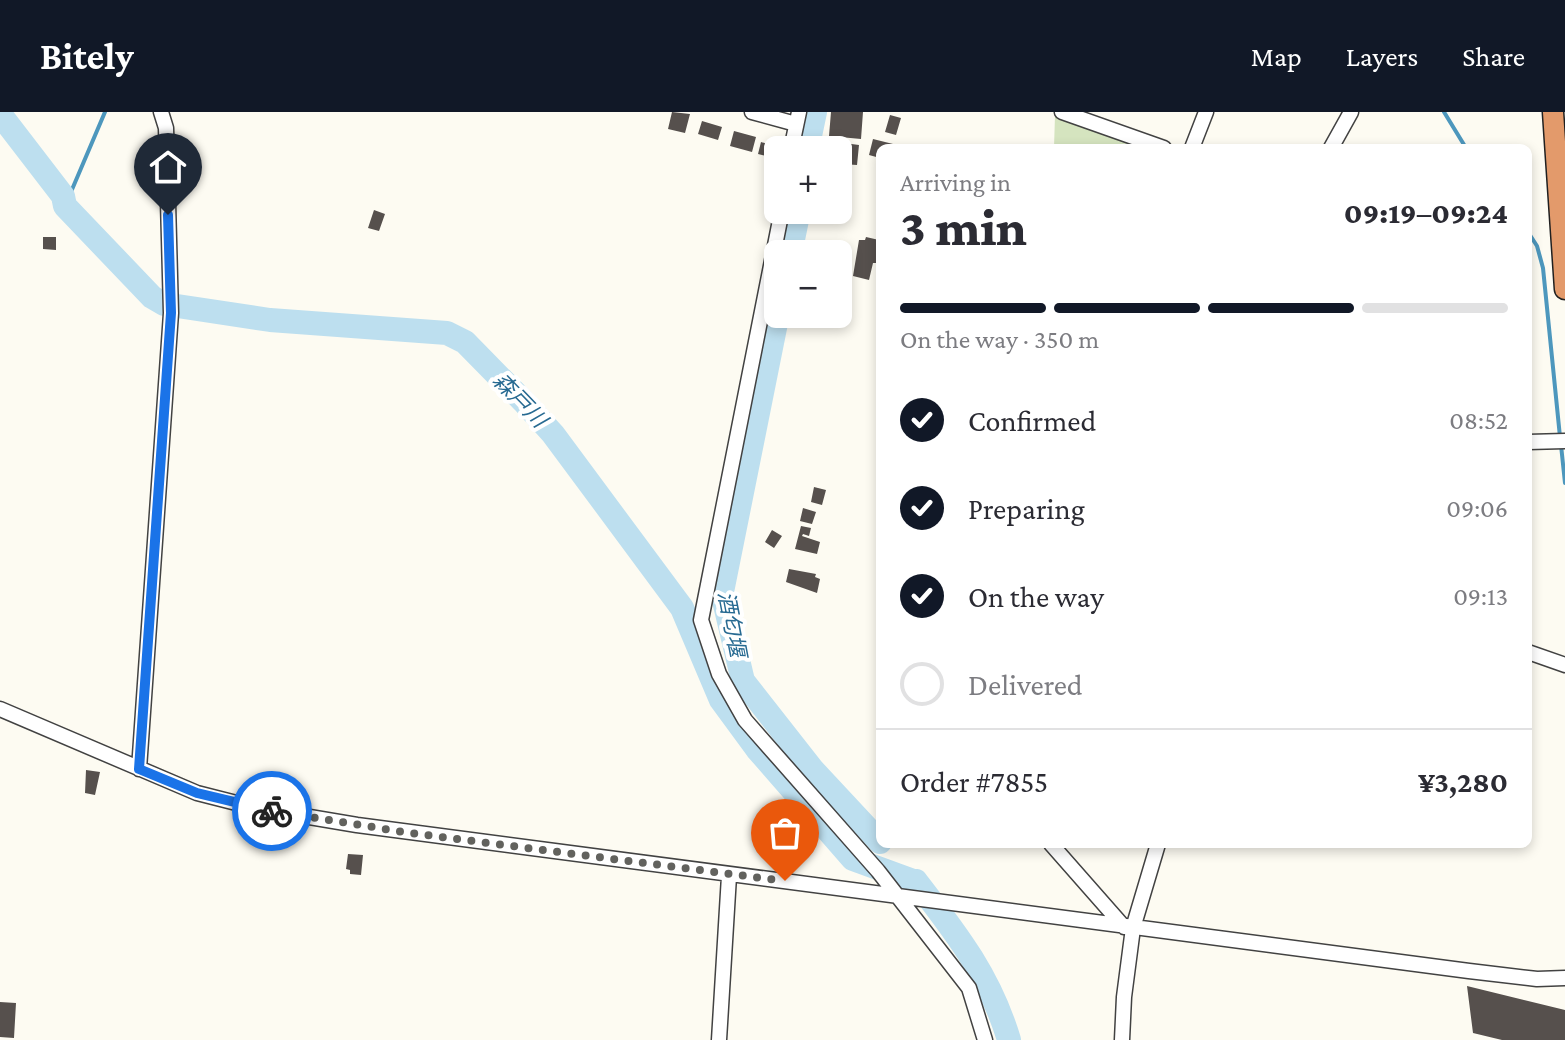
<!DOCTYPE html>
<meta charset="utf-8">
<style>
body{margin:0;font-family:"Crimson Pro","Noto Sans JP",serif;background:#f2f2f3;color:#2b2b33;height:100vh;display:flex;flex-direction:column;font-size:30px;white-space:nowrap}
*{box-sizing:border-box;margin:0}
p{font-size:26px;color:#7c7c81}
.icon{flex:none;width:44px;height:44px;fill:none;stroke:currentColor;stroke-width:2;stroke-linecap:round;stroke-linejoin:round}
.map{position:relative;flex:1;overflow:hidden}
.sheet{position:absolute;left:876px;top:32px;width:656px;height:704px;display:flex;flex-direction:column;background:#fff;border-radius:12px;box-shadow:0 4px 12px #0003}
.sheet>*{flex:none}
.tools{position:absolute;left:764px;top:24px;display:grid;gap:16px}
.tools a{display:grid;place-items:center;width:88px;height:88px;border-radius:12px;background:#fff;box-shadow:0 4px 12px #0003;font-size:40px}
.pin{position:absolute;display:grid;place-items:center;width:68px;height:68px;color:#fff;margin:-82px -34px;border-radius:50% 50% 50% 0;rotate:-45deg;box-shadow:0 0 8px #0007}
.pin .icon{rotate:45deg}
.courier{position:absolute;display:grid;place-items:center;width:80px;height:80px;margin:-40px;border:6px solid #1a73e8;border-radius:50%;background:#fff;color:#222;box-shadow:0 2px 10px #0007}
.headline em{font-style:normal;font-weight:800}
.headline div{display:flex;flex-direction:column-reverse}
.headline{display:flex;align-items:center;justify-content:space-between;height:136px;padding:0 24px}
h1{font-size:52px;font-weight:800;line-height:60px}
.bar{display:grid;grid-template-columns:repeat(4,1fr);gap:12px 8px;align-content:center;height:96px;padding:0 24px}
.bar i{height:10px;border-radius:6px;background:#e1e1e2}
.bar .current{background:#111827}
.bar p{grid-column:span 4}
.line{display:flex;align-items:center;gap:20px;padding:0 24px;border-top:2px solid #e1e1e2}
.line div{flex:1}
ol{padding:0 24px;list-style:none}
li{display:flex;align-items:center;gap:24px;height:88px}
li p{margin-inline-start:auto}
li .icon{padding:8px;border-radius:50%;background:#111827;color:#fff;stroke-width:4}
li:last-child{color:#7c7c81}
li i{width:44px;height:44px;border:4px solid #e1e1e2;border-radius:50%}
header{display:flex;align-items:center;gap:48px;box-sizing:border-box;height:112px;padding:0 40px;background:#111827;color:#fff}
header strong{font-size:38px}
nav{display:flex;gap:44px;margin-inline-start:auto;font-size:28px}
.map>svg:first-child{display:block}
.green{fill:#d5e4bf}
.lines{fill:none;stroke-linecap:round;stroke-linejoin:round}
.stream{stroke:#4d97bd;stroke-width:4}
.river{stroke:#bddfef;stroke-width:24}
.building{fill:#56504d}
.minor-casing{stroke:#424242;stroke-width:17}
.highway-casing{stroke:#202020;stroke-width:23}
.minor{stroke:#fff;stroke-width:14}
.highway{stroke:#e39a6b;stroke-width:20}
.done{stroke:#62625e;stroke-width:8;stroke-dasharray:0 14.4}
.route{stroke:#1a73e8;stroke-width:10}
.labels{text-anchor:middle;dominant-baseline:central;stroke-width:8;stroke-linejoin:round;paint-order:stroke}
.water-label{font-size:22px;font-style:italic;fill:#276a92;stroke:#fff}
</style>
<header>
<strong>Bitely</strong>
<nav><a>Map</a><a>Layers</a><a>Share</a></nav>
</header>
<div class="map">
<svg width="1565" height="928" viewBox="0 0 1565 928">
<rect width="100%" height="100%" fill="#fdfbf2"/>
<!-- green -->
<path class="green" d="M1055 3 1146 36H1054Z"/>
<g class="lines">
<!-- stream -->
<path class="stream" d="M1444 0 1466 36
M65 94 105 0
M1528 120 1537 134 1543 156 1560 325
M1561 333 1565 371"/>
<!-- river -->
<path class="river" d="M0 2 63 84 65 94 152 185 164 192 270 208 447 221 465 230 523 289 553 322 682 496 721 588 757 637 853 747 916 770
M807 38 815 0
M790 142 799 98
M778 201 722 480 743 569 812 657 880 730
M916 769C956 821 990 864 1009 928"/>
</g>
<!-- building -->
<path class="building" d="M672 0 690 2 685 21 668 17Z
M831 0H863L861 27 829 24Z
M890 3 901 6 896 23 885 20Z
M702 9 722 15 718 28 698 22Z
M734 19 756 25 752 40 730 34Z
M873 27 893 32 892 36H880V46L869 43Z
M761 30 778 35 775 46 758 42Z
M844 31 859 33 857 53 842 52Z
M374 98 385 102 379 119 368 116Z
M43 125H56V138L43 137Z
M866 125 879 128 880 133 878 151H873L869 168 853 164 859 128H865Z
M814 375 826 378 822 393 811 390Z
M803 396 816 400 812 412 800 409Z
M801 414 811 416 809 424 803 422 802 424 820 430 817 442 795 437Z
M772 418 782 424 774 436 765 430Z
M789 457 816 462 815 465 820 467 817 481 786 470Z
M86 658 100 660 95 683 85 681Z
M348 742 363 743 361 763 350 762V758L346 757Z
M1467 874 1565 898V928H1502L1473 921Z
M0 890 16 891 14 926 0 925Z"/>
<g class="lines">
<defs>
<path id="minor" d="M752 0 796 12
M1062 0 1164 36
M1192 36 1206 0
M1331 36 1351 0
M791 38 799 0
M782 98 701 508 719 562 745 608 878 759 969 876 985 928
M1528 330 1565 329
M1528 540 1565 553
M0 597 197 681 256 696 357 713 1469 859 1537 867 1565 866
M139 657 171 201 166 16 161 0
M1051 732 1124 815
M719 928 729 764
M1122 928 1124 885 1133 816 1158 732"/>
<path id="highway" d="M1553 0 1565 177"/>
</defs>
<!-- minor casing -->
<use href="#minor" class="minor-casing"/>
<!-- highway casing -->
<use href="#highway" class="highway-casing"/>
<!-- minor -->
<use href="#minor" class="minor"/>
<!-- highway -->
<use href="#highway" class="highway"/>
</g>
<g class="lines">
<!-- done -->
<path class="done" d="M272 699 410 721 785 769"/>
<!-- route -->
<path class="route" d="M168 103 171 201 139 657 197 681 272 699"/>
</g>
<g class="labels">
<!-- water labels -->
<g class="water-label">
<text transform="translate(520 288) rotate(46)">森戸川</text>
<text transform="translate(732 512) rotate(79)">酒匂堰</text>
</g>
</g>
</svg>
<div class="tools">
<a>+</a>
<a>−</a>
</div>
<div class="pin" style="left:785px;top:769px;background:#ea580c"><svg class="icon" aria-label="bag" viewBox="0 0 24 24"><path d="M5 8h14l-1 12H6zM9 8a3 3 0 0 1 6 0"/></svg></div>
<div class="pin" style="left:168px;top:103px;background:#1f2937"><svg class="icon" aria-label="home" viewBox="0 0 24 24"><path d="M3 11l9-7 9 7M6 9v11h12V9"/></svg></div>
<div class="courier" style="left:272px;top:699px"><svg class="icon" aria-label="bike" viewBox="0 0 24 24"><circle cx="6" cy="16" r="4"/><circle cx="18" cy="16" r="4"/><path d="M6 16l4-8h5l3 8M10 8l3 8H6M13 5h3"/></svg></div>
<section class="sheet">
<div class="headline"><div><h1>3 min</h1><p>Arriving in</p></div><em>09:19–09:24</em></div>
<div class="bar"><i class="current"></i><i class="current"></i><i class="current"></i><i></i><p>On the way · 350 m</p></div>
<ol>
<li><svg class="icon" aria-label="check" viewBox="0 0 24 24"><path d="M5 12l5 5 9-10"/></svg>Confirmed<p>08:52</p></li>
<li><svg class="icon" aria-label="check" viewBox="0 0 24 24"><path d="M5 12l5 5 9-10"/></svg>Preparing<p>09:06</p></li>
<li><svg class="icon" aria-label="check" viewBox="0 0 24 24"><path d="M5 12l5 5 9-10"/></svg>On the way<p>09:13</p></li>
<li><i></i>Delivered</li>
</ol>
<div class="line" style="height:104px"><div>Order #7855</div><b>¥3,280</b></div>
</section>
</div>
